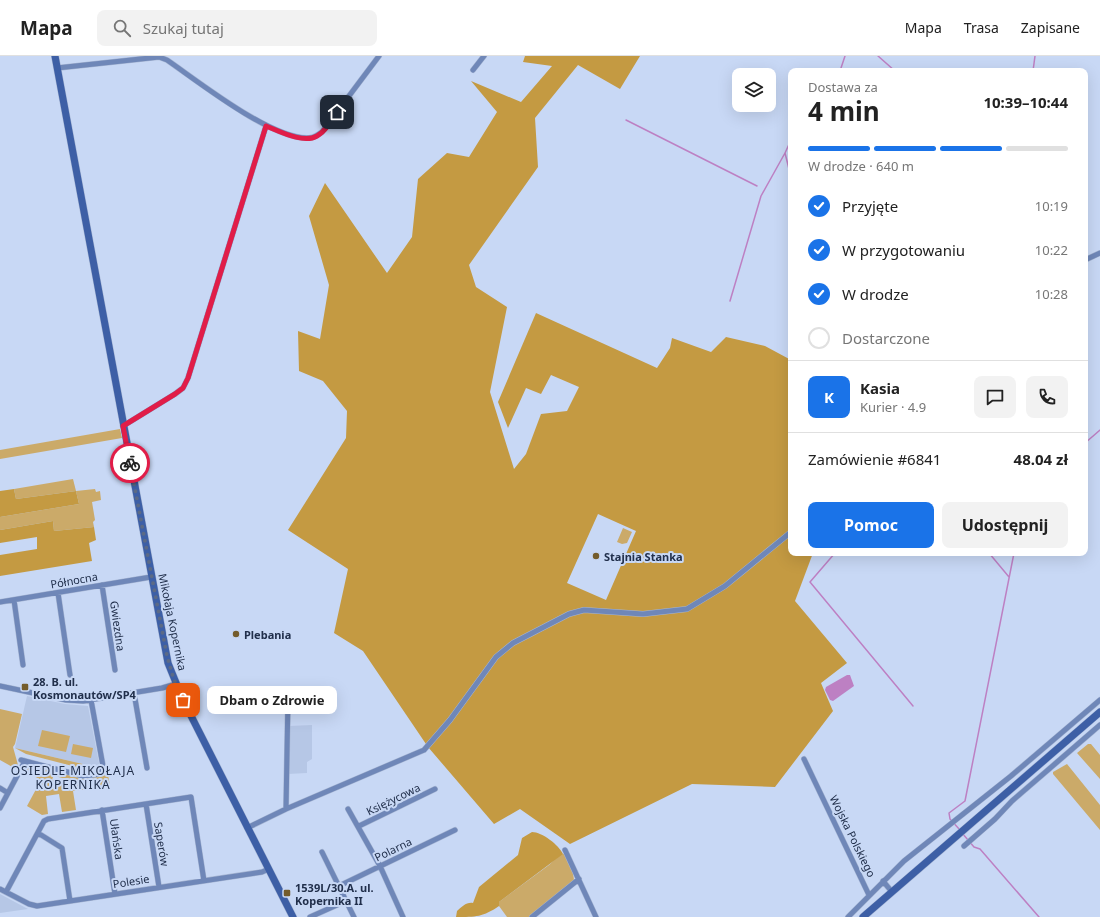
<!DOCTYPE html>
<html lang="pl">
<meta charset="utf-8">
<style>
body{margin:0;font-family:"Noto Sans",sans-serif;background:#f2f2f2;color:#222;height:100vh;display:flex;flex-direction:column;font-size:15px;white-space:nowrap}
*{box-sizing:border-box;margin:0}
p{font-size:13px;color:#767676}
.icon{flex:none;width:22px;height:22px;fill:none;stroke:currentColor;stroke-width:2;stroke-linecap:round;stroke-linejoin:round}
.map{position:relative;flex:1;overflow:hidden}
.sheet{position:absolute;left:788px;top:12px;width:300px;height:488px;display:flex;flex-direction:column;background:#fff;border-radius:8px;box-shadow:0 4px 16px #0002}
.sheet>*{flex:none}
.buttons{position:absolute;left:732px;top:12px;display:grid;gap:8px}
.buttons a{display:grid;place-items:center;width:44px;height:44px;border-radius:8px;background:#fff;box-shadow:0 4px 16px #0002;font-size:20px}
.pin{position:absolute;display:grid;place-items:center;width:34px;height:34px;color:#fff;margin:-17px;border-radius:8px;box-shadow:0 2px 6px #0006}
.courier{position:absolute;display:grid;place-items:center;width:40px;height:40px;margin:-20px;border:3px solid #e11d48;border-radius:50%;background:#fff;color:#222;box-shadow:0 1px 5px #0007}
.bubble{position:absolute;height:28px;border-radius:8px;background:#fff;box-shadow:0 4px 16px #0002;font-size:13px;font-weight:700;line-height:28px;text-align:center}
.headline em{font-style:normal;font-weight:700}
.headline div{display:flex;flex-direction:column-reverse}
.headline{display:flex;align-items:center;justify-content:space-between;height:68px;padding:0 20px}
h1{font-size:26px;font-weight:700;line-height:30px}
.bar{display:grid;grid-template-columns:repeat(4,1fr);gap:6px 4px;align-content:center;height:48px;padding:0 20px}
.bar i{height:5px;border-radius:3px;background:#e0e0e0}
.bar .on{background:#1a73e8}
.bar p{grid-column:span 4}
.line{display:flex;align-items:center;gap:10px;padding:0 20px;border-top:1px solid #e0e0e0}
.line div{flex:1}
.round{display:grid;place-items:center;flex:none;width:42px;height:42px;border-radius:8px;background:#f2f2f2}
ol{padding:0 20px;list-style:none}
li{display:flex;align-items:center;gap:12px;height:44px}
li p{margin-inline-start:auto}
li .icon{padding:4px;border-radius:50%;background:#1a73e8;color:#fff;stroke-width:4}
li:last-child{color:#767676}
li i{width:22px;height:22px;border:2px solid #e0e0e0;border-radius:50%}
.button{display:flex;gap:8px;margin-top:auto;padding:8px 20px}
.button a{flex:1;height:46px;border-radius:8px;background:#1a73e8;color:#fff;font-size:16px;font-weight:700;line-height:46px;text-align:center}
.button a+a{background:#f2f2f2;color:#222}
header{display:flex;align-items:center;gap:24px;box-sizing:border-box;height:56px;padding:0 20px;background:#fff;border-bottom:1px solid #e0e0e0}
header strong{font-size:19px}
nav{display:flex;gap:22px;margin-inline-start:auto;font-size:14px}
.search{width:280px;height:36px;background:#f2f2f2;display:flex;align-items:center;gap:10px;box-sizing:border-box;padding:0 14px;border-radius:8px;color:#767676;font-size:15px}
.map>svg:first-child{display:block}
.built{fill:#b6c7e6}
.green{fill:#cbaa69}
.forest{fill:#c49a42;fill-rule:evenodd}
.water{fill:#bd80c3}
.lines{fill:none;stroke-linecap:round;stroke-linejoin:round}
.stream{stroke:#bd80c3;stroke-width:1.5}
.street-casing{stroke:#a7b6d3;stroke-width:6}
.secondary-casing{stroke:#a7b6d3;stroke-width:8}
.street{stroke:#6f87b8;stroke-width:5}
.secondary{stroke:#3d5fa6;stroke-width:7}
.done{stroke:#5b6a86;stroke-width:4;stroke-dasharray:0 7.2}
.route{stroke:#e11d48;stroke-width:5}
.poi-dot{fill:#745c2c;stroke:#c8d8f5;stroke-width:1.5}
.labels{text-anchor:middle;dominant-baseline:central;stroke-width:4;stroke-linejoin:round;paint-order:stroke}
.poi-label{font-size:11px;font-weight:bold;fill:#212f4b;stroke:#c8d8f5;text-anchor:start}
.street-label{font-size:11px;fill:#212f4b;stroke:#c8d8f5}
.neighbourhood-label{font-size:12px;letter-spacing:1px;fill:#212f4b;stroke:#c8d8f5}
</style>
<header>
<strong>Mapa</strong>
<div class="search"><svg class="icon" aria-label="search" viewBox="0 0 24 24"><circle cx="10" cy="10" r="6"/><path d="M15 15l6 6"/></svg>Szukaj tutaj</div>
<nav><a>Mapa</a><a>Trasa</a><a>Zapisane</a></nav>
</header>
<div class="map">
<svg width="1100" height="861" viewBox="0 0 1100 861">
<rect width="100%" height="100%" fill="#c8d8f5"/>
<!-- built -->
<path class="built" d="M27 640 65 648 88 650 100 712 15 692Z
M312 669V703L307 706V717L288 718 289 670Z
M0 838 28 853 0 857Z"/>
<!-- green -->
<path class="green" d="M120 373 122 382 0 403V394Z
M73 423 76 435 95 433 96 436 100 435 101 444 92 446 95 464 93 466 94 471 54 475 53 465 0 474V461L79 448 76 435 16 443 14 433Z
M623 472 632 476 627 487 622 488 617 486Z
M0 653 22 658 15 688 13 691 18 709 16 713 0 704Z
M42 674 70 680 66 696 38 690Z
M73 688 93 692 91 702 71 698Z
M1088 688H1091L1100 699V723L1077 697Z
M15 692 87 709V711L84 713 26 698Z
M28 708 55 715 52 724 69 728V724L55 720 57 715 84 722 108 719 110 730 101 731 100 728 87 730V733L73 735 76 754 62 756 59 738 46 740 48 758 42 759 27 750 41 724 25 715 26 709Z
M1067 708 1100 749V774L1053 718V716Z
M561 798H565L573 817 574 824 529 861H507L499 850V846L549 809Z"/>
<!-- forest -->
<path class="forest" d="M525 0H640L620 33 578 9 535 62 538 111 469 209 476 231 507 251 490 336 514 413 526 398 541 358 567 355 579 331 551 319 541 338 526 332 508 372 498 346 536 257 657 312 670 292 672 282 711 296 726 281 765 290 791 304V497H813L795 545 847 607 821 627 833 655 775 731 692 728 570 788 520 753 494 768 428 691 363 595 334 577 348 513 288 474 346 382 347 355 323 325 299 315 298 275 320 283 329 229 309 160 325 127 387 217 412 181 418 123 447 97 469 101 497 56 471 25 521 46 552 10 523 6ZM598 458 636 475 606 544 567 527Z
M14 433 16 443 76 435 79 448 0 461V435Z
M53 465 54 475 94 471 96 484 89 487 92 505 0 520V499L37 493V481L0 487V474Z
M532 776C542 776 559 789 563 798L499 846V850C483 861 476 861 456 861L457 855C462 851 466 846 473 847L479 831 518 799 522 782Z"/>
<!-- water -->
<path class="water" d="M847 619H850L854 630 833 645 830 644 825 634 826 631Z"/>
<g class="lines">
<!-- stream -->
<path class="stream" d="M878 0 895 15
M840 15 845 0
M1033 15 1035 0
M626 64 757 130
M791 84 785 97 791 121
M730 245 761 140 785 97
M1085 387 1100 374
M835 497 810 526 913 650
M989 497 1009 521
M960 774 950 763 949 757 965 745 1014 497
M962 777 974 791 980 793 1039 861"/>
<defs>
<path id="street" d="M57 12 159 1 167 4C199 26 272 84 309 82 314 82 318 79 322 76L379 0
M473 14 484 0
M1085 204 1100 197
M123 370 175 338 183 332 188 322 266 70
M102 529 115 614
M58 537 70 619
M14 544 23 609
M0 546 151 521
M0 630 66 644 83 645 162 632 176 628
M134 637 147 712
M804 703 869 839
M21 704 83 720 100 718 103 713V710L91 644
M0 732 8 737
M146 748 159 831
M0 752 25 705
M286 753 288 642
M348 753 380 810 403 861
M102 754 115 838
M359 770 435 733
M247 772 286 753 424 694 450 664 496 601 513 587 569 558 584 554 643 558 687 553 725 530 791 476
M38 777 62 792 70 845
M964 790 995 763 1012 745 1100 669
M565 794 596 861
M322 796 354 861
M883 825 892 836
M339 830 455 774
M0 833 29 848 37 850 262 816 269 813
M6 836 44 765 48 763 191 741 204 825
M310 861 346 845
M532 861 579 823
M848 861 904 805 1011 720 1100 644"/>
<path id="secondary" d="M55 0 168 607 183 644 293 861
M863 861 1100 656"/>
</defs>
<!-- street casing -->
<use href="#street" class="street-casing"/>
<!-- secondary casing -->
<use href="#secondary" class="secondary-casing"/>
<!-- street -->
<use href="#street" class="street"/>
<!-- secondary -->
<use href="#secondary" class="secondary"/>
</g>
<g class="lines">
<!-- done -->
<path class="done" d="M130 407 167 600 174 624 183 644"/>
<!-- route -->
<path class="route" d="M130 407 123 370 175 338 183 332 188 322 266 70C279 75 303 88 317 80 326 75 332 64 337 56"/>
</g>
<!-- markers -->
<g class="poi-dot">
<circle cx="596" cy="500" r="4"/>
<circle cx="236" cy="578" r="4"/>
<rect x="21" y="627" width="8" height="8" rx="2"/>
<rect x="283" y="833" width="8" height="8" rx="2"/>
</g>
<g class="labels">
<!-- poi labels -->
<g class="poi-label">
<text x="604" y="500">Stajnia Stanka</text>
<text x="244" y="578">Plebania</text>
<text x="33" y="625">28. B. ul.<tspan x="33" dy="13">Kosmonautów/SP4</tspan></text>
<text x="295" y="831">1539L/30.A. ul.<tspan x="295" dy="13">Kopernika II</tspan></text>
</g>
<!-- street labels -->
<g class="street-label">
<text transform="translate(74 524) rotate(-10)">Północna</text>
<text transform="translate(173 566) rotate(78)">Mikołaja Kopernika</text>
<text transform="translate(118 570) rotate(82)">Gwiezdna</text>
<text transform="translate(393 743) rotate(-26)">Księżycowa</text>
<text transform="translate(853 780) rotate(64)">Wojska Polskiego</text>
<text transform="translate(117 783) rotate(82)">Ułańska</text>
<text transform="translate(162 788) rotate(81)">Saperów</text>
<text transform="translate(393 793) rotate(-26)">Polarna</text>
<text transform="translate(131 825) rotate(-9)">Polesie</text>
</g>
<!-- neighbourhood labels -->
<g class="neighbourhood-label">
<text x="73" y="714">OSIEDLE MIKOŁAJA<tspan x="73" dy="14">KOPERNIKA</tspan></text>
</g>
</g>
</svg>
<div class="buttons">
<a><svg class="icon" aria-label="layers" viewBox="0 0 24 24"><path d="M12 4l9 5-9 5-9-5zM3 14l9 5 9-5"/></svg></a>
</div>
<div class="pin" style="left:183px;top:644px;background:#ea580c"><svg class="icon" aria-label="bag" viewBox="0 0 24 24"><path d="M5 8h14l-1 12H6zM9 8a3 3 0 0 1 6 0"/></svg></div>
<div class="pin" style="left:337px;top:56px;background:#1f2937"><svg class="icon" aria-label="home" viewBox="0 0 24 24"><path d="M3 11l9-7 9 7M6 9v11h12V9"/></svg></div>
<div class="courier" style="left:130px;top:407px"><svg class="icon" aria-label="bike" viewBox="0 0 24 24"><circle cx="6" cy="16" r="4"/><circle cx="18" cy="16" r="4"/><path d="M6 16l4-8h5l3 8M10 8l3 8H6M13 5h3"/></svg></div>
<div class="bubble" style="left:207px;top:630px;width:130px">Dbam o Zdrowie</div>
<section class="sheet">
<div class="headline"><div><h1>4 min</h1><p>Dostawa za</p></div><em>10:39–10:44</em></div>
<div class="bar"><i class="on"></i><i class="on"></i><i class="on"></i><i></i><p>W drodze · 640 m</p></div>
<ol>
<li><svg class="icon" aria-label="check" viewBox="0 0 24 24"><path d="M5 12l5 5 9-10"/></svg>Przyjęte<p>10:19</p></li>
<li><svg class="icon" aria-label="check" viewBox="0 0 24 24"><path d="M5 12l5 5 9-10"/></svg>W przygotowaniu<p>10:22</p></li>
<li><svg class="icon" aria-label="check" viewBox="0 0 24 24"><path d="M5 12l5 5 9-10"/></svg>W drodze<p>10:28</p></li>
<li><i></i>Dostarczone</li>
</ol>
<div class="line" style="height:72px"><b class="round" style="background:#1a73e8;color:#fff">K</b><div><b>Kasia</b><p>Kurier · 4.9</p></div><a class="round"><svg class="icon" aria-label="chat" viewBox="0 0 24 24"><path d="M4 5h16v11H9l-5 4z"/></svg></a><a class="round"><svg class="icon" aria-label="phone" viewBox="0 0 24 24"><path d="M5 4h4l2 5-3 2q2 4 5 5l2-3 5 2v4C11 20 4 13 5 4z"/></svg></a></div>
<div class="line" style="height:52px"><div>Zamówienie #6841</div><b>48.04 zł</b></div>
<div class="button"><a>Pomoc</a><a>Udostępnij</a></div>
</section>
</div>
